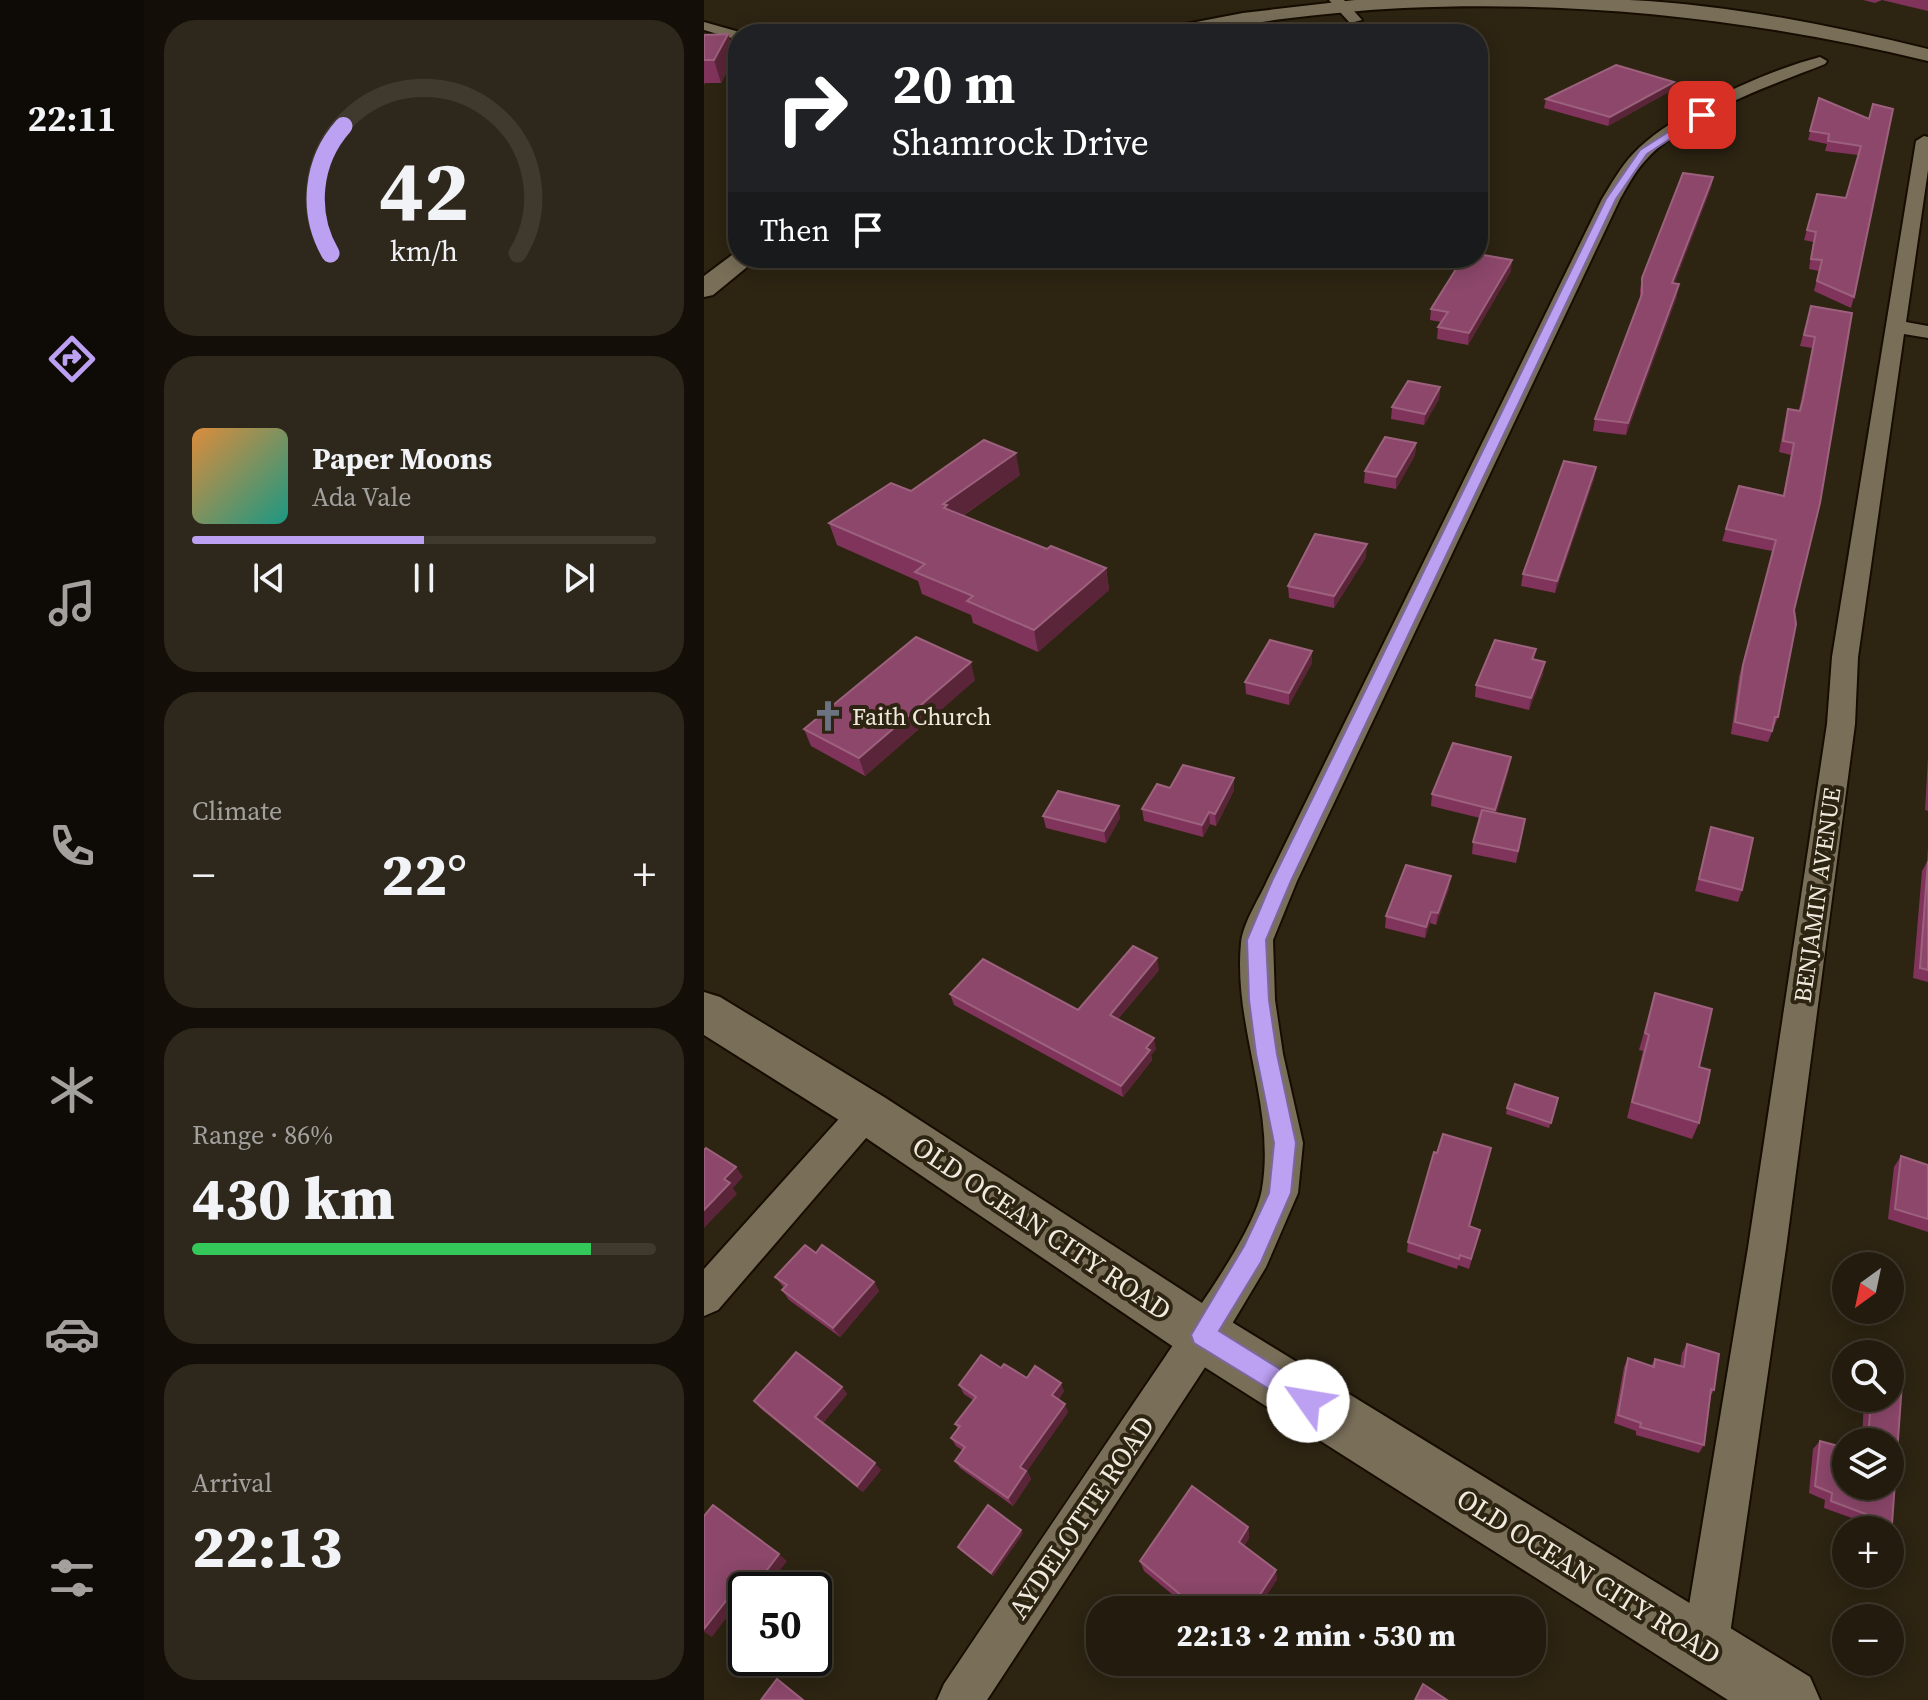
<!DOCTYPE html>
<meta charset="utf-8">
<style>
body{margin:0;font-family:"Source Serif 4",serif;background:#2e281c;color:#f1f3f6;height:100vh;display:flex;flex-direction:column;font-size:30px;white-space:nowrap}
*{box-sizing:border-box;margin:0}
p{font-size:26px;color:#a2a19e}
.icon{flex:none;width:44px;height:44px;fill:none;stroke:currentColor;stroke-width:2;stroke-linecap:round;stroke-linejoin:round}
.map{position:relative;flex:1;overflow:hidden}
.details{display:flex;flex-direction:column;gap:20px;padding:20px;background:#130f08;width:560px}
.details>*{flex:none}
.banner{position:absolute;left:24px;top:24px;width:760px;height:244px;border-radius:32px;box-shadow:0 4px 20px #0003,0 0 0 2px #3f392e;background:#202124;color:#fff;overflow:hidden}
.needle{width:52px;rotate:213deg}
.buttons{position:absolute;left:1128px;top:1252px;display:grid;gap:16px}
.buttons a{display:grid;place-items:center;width:72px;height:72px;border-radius:50%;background:#221b0e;box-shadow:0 4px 20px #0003,0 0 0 2px #3f392e;font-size:40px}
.speed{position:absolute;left:24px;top:1572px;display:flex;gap:16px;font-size:40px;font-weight:700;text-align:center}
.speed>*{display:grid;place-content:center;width:104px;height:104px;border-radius:50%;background:#221b0e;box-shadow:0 4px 20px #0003,0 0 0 2px #3f392e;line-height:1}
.speed .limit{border:4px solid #111;border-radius:12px;background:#fff;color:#111}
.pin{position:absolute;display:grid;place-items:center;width:68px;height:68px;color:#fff;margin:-34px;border-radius:16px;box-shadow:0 4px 12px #0006}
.me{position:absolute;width:88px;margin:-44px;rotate:302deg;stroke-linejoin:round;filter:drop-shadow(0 0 6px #0008)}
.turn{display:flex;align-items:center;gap:28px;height:168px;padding:0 32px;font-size:36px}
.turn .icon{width:104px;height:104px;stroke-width:2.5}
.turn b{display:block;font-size:56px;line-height:68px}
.then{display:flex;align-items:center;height:76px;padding:0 32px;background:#0003;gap:16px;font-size:30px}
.big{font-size:60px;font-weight:800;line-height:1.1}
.details .widget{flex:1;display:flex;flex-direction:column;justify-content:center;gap:12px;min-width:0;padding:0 28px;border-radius:32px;background:#2e281c}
.details .dial{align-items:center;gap:0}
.dial svg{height:208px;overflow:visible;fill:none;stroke:#3f392e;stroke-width:7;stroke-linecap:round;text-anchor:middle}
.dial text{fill:#f1f3f6;stroke:none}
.song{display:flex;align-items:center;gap:24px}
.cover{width:96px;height:96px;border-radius:12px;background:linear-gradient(135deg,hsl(30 70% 55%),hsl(170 70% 35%))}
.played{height:8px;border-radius:4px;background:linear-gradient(90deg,#bca0f2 50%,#3f392e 50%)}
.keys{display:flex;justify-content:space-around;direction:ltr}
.heat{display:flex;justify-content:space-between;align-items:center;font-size:44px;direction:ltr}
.charge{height:12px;border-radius:6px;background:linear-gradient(90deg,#34c759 86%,#3f392e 0)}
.trip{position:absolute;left:382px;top:1596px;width:460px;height:80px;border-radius:32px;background:#221b0e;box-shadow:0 4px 20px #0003,0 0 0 2px #3f392e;font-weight:800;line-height:80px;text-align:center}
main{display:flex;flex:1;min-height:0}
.tab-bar{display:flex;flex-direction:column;width:144px;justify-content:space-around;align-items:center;background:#0e0b06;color:#a2a19e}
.tab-bar .icon{width:56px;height:56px}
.tab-bar .active{color:#bca0f2}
.tab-bar b{font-size:36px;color:#f1f3f6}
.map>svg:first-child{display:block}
</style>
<main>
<nav class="tab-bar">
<b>22:11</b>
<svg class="icon active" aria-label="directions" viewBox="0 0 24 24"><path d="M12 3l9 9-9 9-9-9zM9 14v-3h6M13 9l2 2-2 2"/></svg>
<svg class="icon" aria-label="music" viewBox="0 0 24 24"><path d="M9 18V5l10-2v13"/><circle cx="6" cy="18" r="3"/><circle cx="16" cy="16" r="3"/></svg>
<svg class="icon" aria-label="phone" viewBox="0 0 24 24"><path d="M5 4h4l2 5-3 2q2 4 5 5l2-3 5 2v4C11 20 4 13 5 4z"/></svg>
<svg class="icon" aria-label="climate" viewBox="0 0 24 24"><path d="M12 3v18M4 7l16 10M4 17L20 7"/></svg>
<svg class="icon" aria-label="car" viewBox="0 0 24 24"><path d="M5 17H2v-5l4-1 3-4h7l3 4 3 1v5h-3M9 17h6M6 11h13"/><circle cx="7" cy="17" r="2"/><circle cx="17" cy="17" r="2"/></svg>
<svg class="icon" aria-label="filters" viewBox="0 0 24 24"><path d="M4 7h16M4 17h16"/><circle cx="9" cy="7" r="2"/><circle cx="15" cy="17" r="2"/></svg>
</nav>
<section class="details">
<div class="widget dial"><svg viewBox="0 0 100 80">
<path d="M14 69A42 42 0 1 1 86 69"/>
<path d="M14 69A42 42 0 0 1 19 20" stroke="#bca0f2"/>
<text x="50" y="56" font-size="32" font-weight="700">42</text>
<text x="50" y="72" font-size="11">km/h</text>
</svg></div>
<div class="widget">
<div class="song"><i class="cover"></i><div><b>Paper Moons</b><p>Ada Vale</p></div></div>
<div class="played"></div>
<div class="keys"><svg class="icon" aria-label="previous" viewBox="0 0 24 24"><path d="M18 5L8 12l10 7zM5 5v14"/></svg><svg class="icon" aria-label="pause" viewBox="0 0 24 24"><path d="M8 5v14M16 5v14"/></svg><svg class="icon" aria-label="next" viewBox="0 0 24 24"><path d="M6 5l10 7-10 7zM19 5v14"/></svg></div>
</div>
<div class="widget"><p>Climate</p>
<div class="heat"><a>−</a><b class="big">22°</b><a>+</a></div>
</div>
<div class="widget"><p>Range · 86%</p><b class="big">430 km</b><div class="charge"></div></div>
<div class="widget"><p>Arrival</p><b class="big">22:13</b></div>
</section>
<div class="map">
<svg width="1224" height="1700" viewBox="0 0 1224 1700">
<rect width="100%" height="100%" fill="#2d2412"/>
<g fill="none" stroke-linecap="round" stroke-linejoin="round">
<defs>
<g id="minor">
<polygon points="625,0 640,0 658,20 646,23"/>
<polygon points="0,22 39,33 40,34 34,34 34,40 0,30"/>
<path d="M1116 57 1123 61 1121 64C1063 87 982 114 940 162 930 173 923 187 916 199L593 881 569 940 571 1000 579 1054 599 1143 594 1193 562 1267 513 1349 283 1700H233L240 1684C313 1575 387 1466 461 1357 487 1318 551 1232 558 1189 572 1107 529 1026 537 943 539 923 555 899 563 881L898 199C908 183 917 166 930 153 968 113 1062 71 1116 57Z"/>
<polygon points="1220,136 1224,137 1224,170 1202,322 1224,326 1224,338 1200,334 1154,657 1151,724 1082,1248 1024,1648 1017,1664 1001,1671 985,1664 978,1648 1044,1248 1123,724 1128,657 1212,141"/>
<polygon points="163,1097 175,1101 181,1112 175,1123 14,1310 0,1316 0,1269 151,1101"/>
</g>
<g id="secondary">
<path d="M651 0C742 0 834 0 925 0 1026 5 1126 25 1224 49V61C1052 19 876 0 699 8 659 10 618 14 578 19 535 25 494 34 451 34L461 28 539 13Z"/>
<polygon points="32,252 34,258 54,258 9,295 0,297 0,276"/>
<polygon points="0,992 16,997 180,1097 518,1316 1106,1677 1116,1700 1024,1700 480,1354 146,1127 0,1035"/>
</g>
</defs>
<use href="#minor" stroke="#160d00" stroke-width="4"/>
<use href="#secondary" stroke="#160d00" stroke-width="4"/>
<use href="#minor" fill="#796f59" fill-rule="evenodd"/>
<use href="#secondary" fill="#796f59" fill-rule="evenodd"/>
</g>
<g fill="#80345c">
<polygon points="1159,0 1224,0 1224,11 1178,0 1171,3"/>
<polygon points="24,34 31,56 17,83 1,83 0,85 0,35"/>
<polygon points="968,90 904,126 840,108 842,99"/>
<polygon points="1115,98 1165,119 1150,297 1147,308 1110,291 1115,271 1105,269 1109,242 1100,240 1113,194 1142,198 1154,155 1121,151 1123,144 1104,140"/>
<polygon points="1009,177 1007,188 970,284 973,296 922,435 889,431 891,419 936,300 936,290 938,278"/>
<polygon points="807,271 764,345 733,339 734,327 737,322 726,320 727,309"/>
<polygon points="1107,306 1148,313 1090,610 1074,717 1064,742 1027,734 1035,677 1068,551 1018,541 1035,486 1079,495 1087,455 1075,452 1081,420 1084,409 1095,410 1108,348 1096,346"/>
<polygon points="736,387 735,399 720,425 687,419 688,407"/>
<polygon points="712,443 711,455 692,489 660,483 661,471"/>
<polygon points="892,467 890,479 851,593 817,586 819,574"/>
<polygon points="316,475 259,516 343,549 402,568 405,590 334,652 269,623 267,615 218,594 214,581 133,545 125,523 207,491"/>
<polygon points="662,557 630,608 585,598 584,586"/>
<polygon points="832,649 830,659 839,674 825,710 771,697 772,685"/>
<polygon points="608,663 585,705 542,694 541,682"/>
<polygon points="271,680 161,776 107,746 100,729"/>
<polygon points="1224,758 1224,811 1221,810"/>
<polygon points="805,769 792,813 819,831 812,863 768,854 769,842 776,818 727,806 728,794"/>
<polygon points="530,790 512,826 506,824 499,837 440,821 438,809"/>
<polygon points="339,816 416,818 402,843 342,828"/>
<polygon points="1007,827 1038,890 1034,902 991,891"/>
<polygon points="1224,847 1224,982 1209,978 1218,871 1223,862"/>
<polygon points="745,888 732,925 726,923 721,938 681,928 682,916"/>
<polygon points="455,970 414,1019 452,1049 447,1055 448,1060 419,1097 250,1005 246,994 374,1010"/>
<polygon points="951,993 995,1067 995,1123 988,1139 923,1118 939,1051 935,1050"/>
<polygon points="854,1098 845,1128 802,1114 803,1108"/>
<polygon points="1197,1156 1224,1165 1224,1232 1184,1219 1190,1167"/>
<polygon points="785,1159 765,1227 776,1230 765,1269 754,1265 753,1269 703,1252 704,1242"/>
<polygon points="112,1253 170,1282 175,1291 136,1337 85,1300 78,1290 80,1288 71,1277"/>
<polygon points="983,1344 1010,1390 1007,1395 1000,1445 995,1453 932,1435 932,1431 910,1423 920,1367 924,1358 947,1366 951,1359 976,1366 978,1353"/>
<polygon points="297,1368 360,1391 355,1399 364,1412 323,1471 327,1479 309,1506 256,1468 251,1461 258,1450 252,1446 247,1438 254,1429 251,1424 269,1400 260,1394 255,1385"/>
<polygon points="138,1387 143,1394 119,1423 177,1470 159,1492 56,1408 50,1401"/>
<polygon points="1160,1398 1186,1398 1188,1524 1181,1530 1120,1508 1121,1500 1105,1493 1109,1449 1116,1441 1142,1486 1186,1442 1158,1442"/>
<polygon points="544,1527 545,1538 540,1546 573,1580 475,1600 440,1571 436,1561"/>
<polygon points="319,1533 289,1576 257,1551 254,1547"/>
</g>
<g fill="#5a2538">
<polygon points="24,34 31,56 17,83 10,60"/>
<polygon points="970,82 968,90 904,126 906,117"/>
<polygon points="1009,177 1007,188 966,295 968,283"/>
<polygon points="808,260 807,271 764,345 765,333"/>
<polygon points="975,284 973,296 922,435 924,423"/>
<polygon points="736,387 735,399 720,425 721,414"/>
<polygon points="712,443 711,455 692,489 692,477"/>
<polygon points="312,453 316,475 247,524 239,504"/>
<polygon points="892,467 890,479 851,593 853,581"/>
<polygon points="663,544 662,557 630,608 630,596"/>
<polygon points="402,568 405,590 334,652 330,630"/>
<polygon points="608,651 608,663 585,705 585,693"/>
<polygon points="267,662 271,680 161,776 155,758"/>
<polygon points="841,662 839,674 825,710 827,698"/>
<polygon points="807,757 805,769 790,822 791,810"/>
<polygon points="530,778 530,790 512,826 511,814"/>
<polygon points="415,806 416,818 402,843 400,831"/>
<polygon points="505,812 506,824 499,837 498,825"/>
<polygon points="747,876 745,888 732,925 734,913"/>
<polygon points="727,912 726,923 721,938 722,927"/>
<polygon points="453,958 455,970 408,1026 406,1015"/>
<polygon points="450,1038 452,1049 447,1055 448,1060 419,1097 417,1086"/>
<polygon points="787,1148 785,1159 763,1236 765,1226"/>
<polygon points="32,1167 39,1177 29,1188 33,1194 0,1228 0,1210 20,1179"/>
<polygon points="170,1282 175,1291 136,1337 129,1328"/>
<polygon points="357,1383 360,1391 352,1404 348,1395"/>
<polygon points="138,1387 143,1394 117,1425 111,1417"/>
<polygon points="361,1404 364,1412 323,1471 327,1479 309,1506 304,1498 316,1467"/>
<polygon points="171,1463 177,1470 159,1492 153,1486"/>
<polygon points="544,1527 545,1538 537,1552 535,1542"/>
<polygon points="317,1530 319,1533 289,1576 287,1573"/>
<polygon points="75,1554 83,1561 62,1589 54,1582"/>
<polygon points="572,1570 573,1580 553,1610 546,1610"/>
<polygon points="43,1574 51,1580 44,1590 42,1590 42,1592 8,1637 0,1632 0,1629"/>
</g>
<g fill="#8c476a" stroke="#9c617c" stroke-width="2">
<polygon points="24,34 10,60 0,60 0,35"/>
<polygon points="912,65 970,82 906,117 842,99"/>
<polygon points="1115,98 1165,119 1169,104 1189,109 1150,297 1113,281 1118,260 1107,259 1112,232 1103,230 1113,194 1142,198 1157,146 1124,141 1125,134 1106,131"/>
<polygon points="979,173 1009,177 968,283 975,284 924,423 891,419 938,294 938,278"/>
<polygon points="774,254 808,260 765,333 734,327 744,312 727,309 759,258 774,258"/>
<polygon points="1107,306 1148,313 1116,503 1090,610 1092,624 1074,717 1071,717 1068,731 1031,722 1039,665 1072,540 1022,529 1035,486 1080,496 1090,443 1079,441 1084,409 1096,411 1099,400 1111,337 1100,335"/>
<polygon points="704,381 736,387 721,414 688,407"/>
<polygon points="681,437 712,443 692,477 661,471"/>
<polygon points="280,440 312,453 239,504 243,505 240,508 343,549 347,546 402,568 330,630 263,601 269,596 211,572 221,564 125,523 187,483 207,491"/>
<polygon points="860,461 892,467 853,581 819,574"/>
<polygon points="611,534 663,544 630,596 584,586"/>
<polygon points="212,637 267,662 155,758 100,729"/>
<polygon points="566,640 608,651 585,693 541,682"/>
<polygon points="791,640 832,649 828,659 841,662 827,698 772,685"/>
<polygon points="749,743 807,757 791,810 728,794"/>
<polygon points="479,765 530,778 511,814 505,812 498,825 438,809 453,784 466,788"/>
<polygon points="354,791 415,806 400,831 339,816"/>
<polygon points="778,810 821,819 814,851 769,842"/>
<polygon points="1007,827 1049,838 1038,890 995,879"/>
<polygon points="1224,861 1224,970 1216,968"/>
<polygon points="702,865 747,876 734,913 727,912 722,927 682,916"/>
<polygon points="429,946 453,958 406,1015 450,1038 442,1048 446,1050 417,1086 246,994 279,959 374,1010"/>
<polygon points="951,993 1008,1009 995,1067 1006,1070 995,1123 928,1102 945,1035 941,1033"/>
<polygon points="811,1084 854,1098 847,1123 803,1108"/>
<polygon points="739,1134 787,1148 765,1226 776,1230 767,1259 756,1255 755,1259 704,1242 730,1152 733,1153"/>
<polygon points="2,1148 32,1167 20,1179 26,1183 0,1210 0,1150"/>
<polygon points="1197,1156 1224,1165 1224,1219 1191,1209"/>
<polygon points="101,1245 112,1253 118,1245 170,1282 129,1328 78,1290 83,1285 71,1277"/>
<polygon points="983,1344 1015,1354 1010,1390 1007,1389 1000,1445 936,1427 937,1423 914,1415 924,1358 950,1367 951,1359 980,1367"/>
<polygon points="92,1352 138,1387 111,1417 171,1463 153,1486 50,1401"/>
<polygon points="277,1355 297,1368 300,1364 323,1378 331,1366 357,1383 348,1395 361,1404 316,1467 322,1471 304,1498 251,1461 261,1447 247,1438 256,1426 251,1424 272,1397 255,1385"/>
<polygon points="1186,1379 1198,1383 1188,1524 1127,1501 1128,1493 1111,1486 1116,1441 1142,1448 1142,1486 1186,1486 1186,1442 1164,1442 1167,1398 1186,1398"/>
<polygon points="488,1486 544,1527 535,1542 572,1570 546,1610 469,1610 478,1596 436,1561"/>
<polygon points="9,1505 75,1554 54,1582 43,1574 0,1629 0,1516"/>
<polygon points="284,1505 317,1530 287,1573 254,1547"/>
<polygon points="73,1679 99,1700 57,1700"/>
<polygon points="719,1684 743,1700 711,1700"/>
</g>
<polygon fill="#bca0f2" stroke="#7a689d" stroke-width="2" points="994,113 1003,115 943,154 912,199 587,881 562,940 565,1000 573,1054 592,1143 587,1193 557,1262 515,1331 613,1392 617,1401 613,1409 604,1413 490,1343 487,1335 540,1246 565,1193 570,1143 552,1054 545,1000 543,940 568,881 902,199 936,150"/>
<defs>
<symbol id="church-bare" viewBox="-9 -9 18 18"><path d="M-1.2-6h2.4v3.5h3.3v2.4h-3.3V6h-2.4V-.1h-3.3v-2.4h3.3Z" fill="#6b7280" stroke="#2d2412" stroke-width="2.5" paint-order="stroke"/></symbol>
</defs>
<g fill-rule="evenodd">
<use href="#church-bare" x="102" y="694" width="44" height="44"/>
</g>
<g text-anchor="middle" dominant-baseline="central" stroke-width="8" stroke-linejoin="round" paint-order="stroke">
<g font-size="24" fill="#f0eade" stroke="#2d2412" text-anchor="start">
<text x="148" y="716">Faith Church</text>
</g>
<g font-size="24" fill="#f0eade" stroke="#2d2412">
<text transform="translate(1113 895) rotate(-82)">BENJAMIN AVENUE</text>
</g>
<g font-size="28" fill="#f0eade" stroke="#2d2412">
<text transform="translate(338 1228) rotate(34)">OLD OCEAN CITY ROAD</text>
<text transform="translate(377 1517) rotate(-56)">AYDELOTTE ROAD</text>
<text transform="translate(885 1576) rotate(32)">OLD OCEAN CITY ROAD</text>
</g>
</g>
</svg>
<div class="buttons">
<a><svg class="needle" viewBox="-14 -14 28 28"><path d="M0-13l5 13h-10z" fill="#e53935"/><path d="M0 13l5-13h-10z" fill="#a2a19e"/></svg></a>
<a><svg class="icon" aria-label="search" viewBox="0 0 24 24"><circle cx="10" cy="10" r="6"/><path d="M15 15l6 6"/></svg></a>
<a><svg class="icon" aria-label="layers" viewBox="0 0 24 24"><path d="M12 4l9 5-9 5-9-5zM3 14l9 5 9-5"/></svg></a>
<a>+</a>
<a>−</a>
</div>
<div class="speed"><div class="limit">50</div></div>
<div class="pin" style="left:998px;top:115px;background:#d93025"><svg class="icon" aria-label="arrive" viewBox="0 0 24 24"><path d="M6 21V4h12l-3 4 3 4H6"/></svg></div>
<svg class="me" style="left:604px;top:1401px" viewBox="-20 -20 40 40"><circle r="19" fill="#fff"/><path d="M0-13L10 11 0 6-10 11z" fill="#bca0f2"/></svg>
<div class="trip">22:13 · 2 min · 530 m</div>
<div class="banner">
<div class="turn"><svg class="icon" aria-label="right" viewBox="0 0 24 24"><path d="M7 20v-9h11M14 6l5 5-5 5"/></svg><div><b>20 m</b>Shamrock Drive</div></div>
<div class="then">Then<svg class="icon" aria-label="arrive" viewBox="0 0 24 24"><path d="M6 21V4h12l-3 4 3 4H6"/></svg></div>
</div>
</div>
</main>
